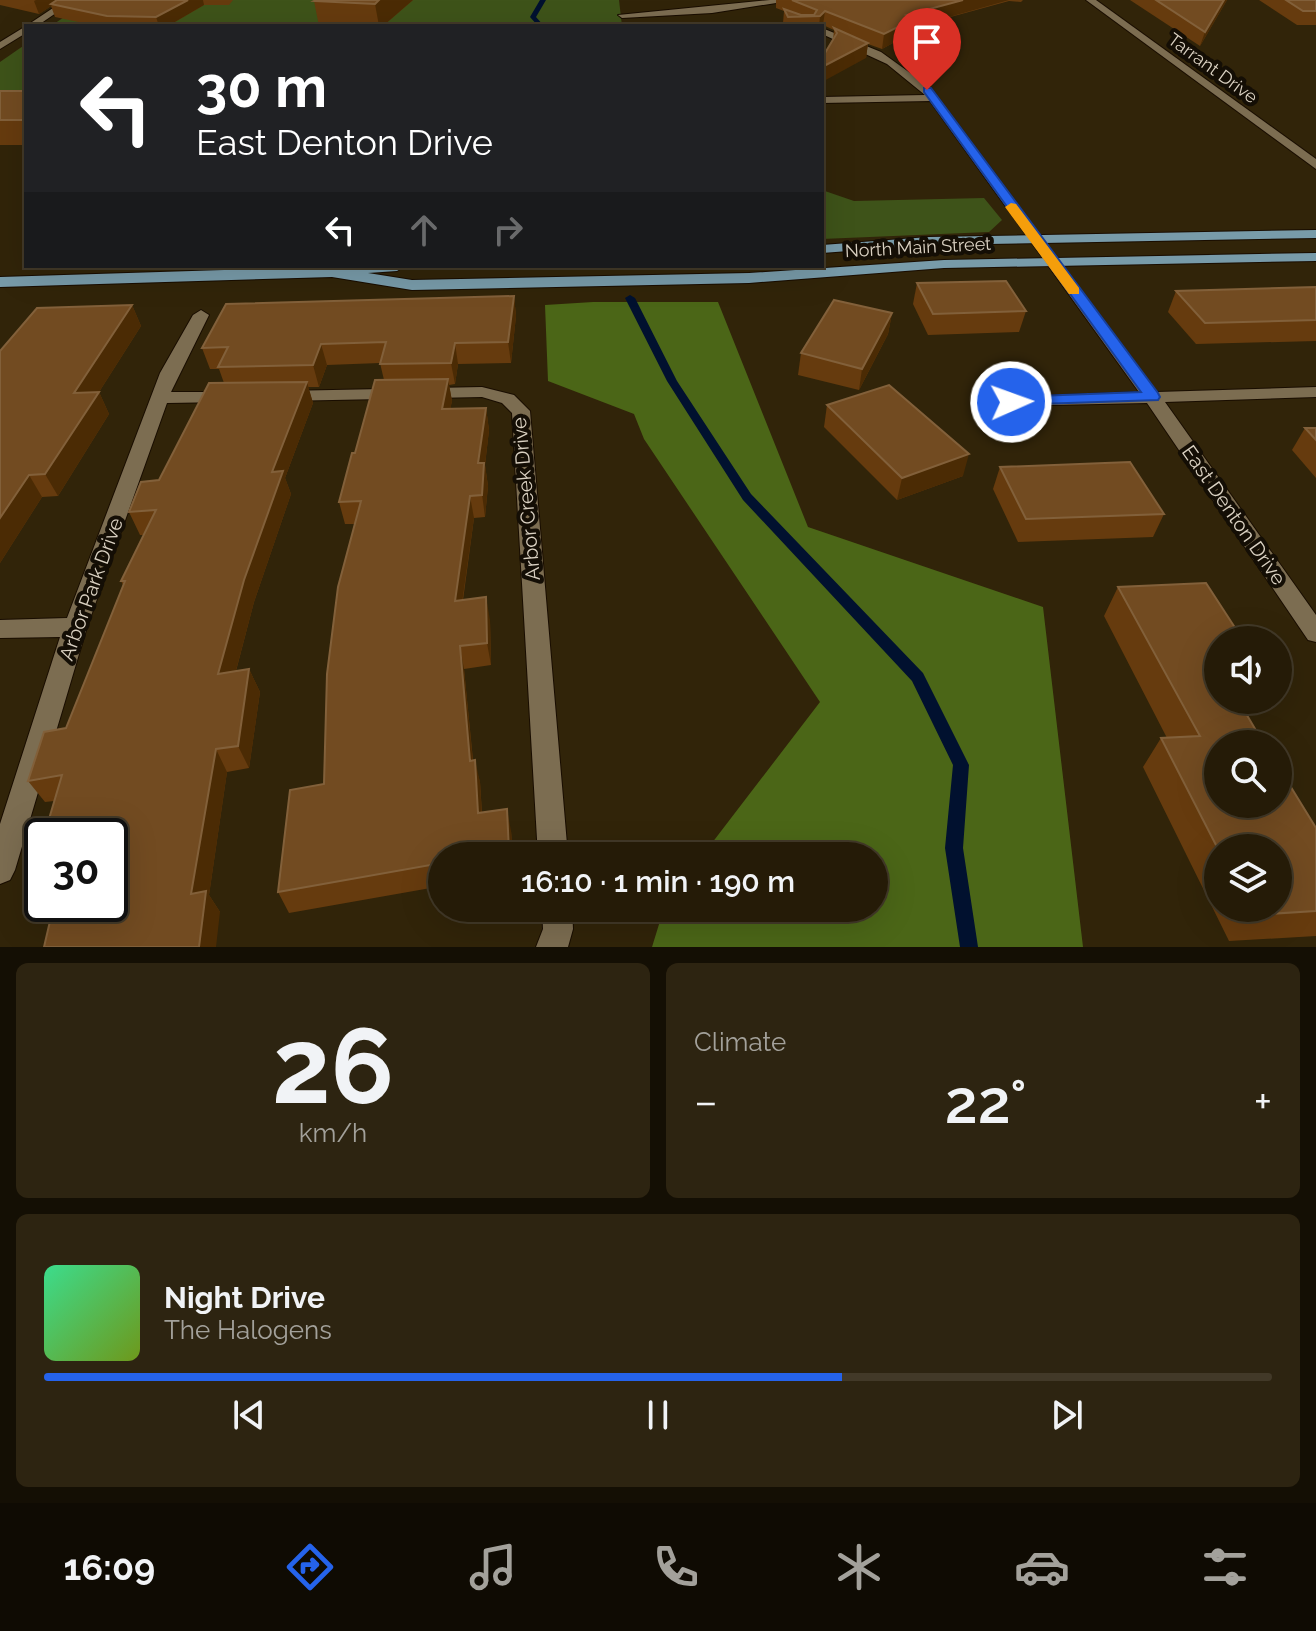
<!DOCTYPE html>
<meta charset="utf-8">
<style>
body{margin:0;font-family:Raleway,sans-serif;background:#2d2411;color:#f1f3f6;height:100vh;display:flex;flex-direction:column;font-size:30px;white-space:nowrap}
*{box-sizing:border-box;margin:0}
p{font-size:26px;color:#a3a19b}
.icon{flex:none;width:44px;height:44px;fill:none;stroke:currentColor;stroke-width:2;stroke-linecap:round;stroke-linejoin:round}
.map{position:relative;height:947px;overflow:hidden}
.side{display:flex;flex-direction:column;gap:16px;padding:16px;background:#140f04;flex:1}
.side>*{flex:none}
.hud{position:absolute;left:24px;top:24px;width:800px;height:244px;border-radius:0px;box-shadow:0 8px 32px #0002,0 0 0 2px #423928;background:#202124;color:#fff;overflow:hidden}
.buttons{position:absolute;left:1204px;top:626px;display:grid;gap:16px}
.buttons a{display:grid;place-items:center;width:88px;height:88px;border-radius:50%;background:#251b07;box-shadow:0 8px 32px #0002,0 0 0 2px #423928;font-size:40px}
.speed{position:absolute;left:24px;top:818px;display:flex;gap:16px;font-size:40px;font-weight:700;text-align:center}
.speed>*{display:grid;place-content:center;width:104px;height:104px;border-radius:50%;background:#251b07;box-shadow:0 8px 32px #0002,0 0 0 2px #423928;line-height:1}
.speed .limit{border:4px solid #111;border-radius:12px;background:#fff;color:#111}
.pin{position:absolute;display:grid;place-items:center;width:68px;height:68px;color:#fff;margin:-82px -34px;border-radius:50% 50% 50% 0;rotate:-45deg;box-shadow:0 0 8px #0007}
.pin .icon{rotate:45deg}
.me{position:absolute;width:88px;margin:-44px;rotate:88deg;stroke-linejoin:round;filter:drop-shadow(0 0 6px #0008)}
.turn{display:flex;align-items:center;gap:28px;height:168px;padding:0 40px;font-size:36px}
.turn .icon{width:104px;height:104px;stroke-width:2.5}
.turn b{display:block;font-size:56px;line-height:68px}
.lanes{display:flex;align-items:center;height:76px;padding:0 40px;background:#0003;justify-content:center;gap:40px;direction:ltr}
.lanes .off{opacity:.35}
.big{font-size:60px;font-weight:600;line-height:1.1}
.side .tile{flex:1;display:flex;flex-direction:column;justify-content:center;gap:12px;min-width:0;padding:0 28px;border-radius:12px;background:#2d2411}
.side .dial{align-items:center;gap:0}
.dial b{font-size:104px;line-height:1}
.song{display:flex;align-items:center;gap:24px}
.cover{width:96px;height:96px;border-radius:12px;background:linear-gradient(135deg,hsl(150 70% 55%),hsl(80 70% 35%))}
.played{height:8px;border-radius:4px;background:linear-gradient(90deg,#2563eb 65%,#423928 65%)}
.keys{display:flex;justify-content:space-around;direction:ltr}
.heat{display:flex;justify-content:space-between;align-items:center;font-size:44px;direction:ltr}
.side .tiles{flex:1;display:grid;gap:16px;grid-template-columns:1fr 1fr}
.tile:last-child{grid-column:span 2}
.trip{position:absolute;left:428px;top:842px;width:460px;height:80px;border-radius:40px;background:#251b07;box-shadow:0 8px 32px #0002,0 0 0 2px #423928;font-weight:600;line-height:80px;text-align:center}
.dock{display:flex;height:128px;justify-content:space-around;align-items:center;background:#0f0b03;color:#a3a19b}
.dock .icon{width:56px;height:56px}
.dock .current{color:#2563eb}
.dock b{font-size:36px;color:#f1f3f6}
.map>svg:first-child{display:block}
</style>
<div class="map">
<svg width="1316" height="947" viewBox="0 0 1316 947">
<rect width="100%" height="100%" fill="#312409"/>
<g fill="#3e5319">
<polygon points="89,0 619,0 622,26 51,26"/>
<polygon points="26,44 26,114 0,114 0,62"/>
<polygon points="822,190 854,201 984,198 1002,220 989,232 822,239"/>
</g>
<polygon fill="#4b6617" points="593,302 718,302 808,527 1043,607 1083,947 652,947 664,908 874,908 874,856 702,856 820,702 644,439 634,414 548,381 545,305"/>
<g fill="none" stroke-linecap="round" stroke-linejoin="round">
<g fill="#01112f" fill-rule="evenodd">
<polygon points="540,0 546,0 536,17 544,26 538,26 530,17"/>
<polygon points="630,295 635,298 677,381 751,494 923,673 969,765 963,848 978,947 960,947 945,848 953,765 912,681 743,500 667,381 625,298"/>
</g>
<defs>
<g id="minor">
<polygon points="65,0 75,0 37,26 26,26"/>
<polygon points="770,0 795,0 712,13 622,18 618,15"/>
<polygon points="1086,0 1096,0 1316,159 1316,169"/>
<polygon points="26,26 26,33 0,49 0,42"/>
<polygon points="822,28 881,52 931,88 1157,392 1316,387 1316,397 1165,402 1316,615 1316,642 1308,640 1147,403 1005,406 1002,402 1005,398 1011,397 1139,392 930,101 822,103 822,97 925,95 887,64 822,34"/>
<polygon points="201,310 209,315 171,392 227,392 236,397 227,402 167,403 87,627 15,870 10,880 0,884 0,824 60,637 0,638 0,620 67,618 160,373 193,315"/>
<polygon points="482,387 514,395 530,411 568,856 538,856 512,413 502,403 482,397 283,401 274,396 283,391"/>
<polygon points="542,908 572,908 573,929 568,947 536,947 543,929"/>
</g>
<g id="major">
<polygon points="1316,230 1316,238 929,245 822,253 822,245 929,237"/>
<polygon points="1316,253 1316,261 944,268 749,283 412,290 332,277 0,287 0,277 348,266 405,266 397,271 368,273 412,280 749,273 944,260"/>
</g>
</defs>
<use href="#minor" stroke="#190d00" stroke-width="2"/>
<use href="#major" stroke="#190d00" stroke-width="2"/>
<use href="#minor" fill="#7c6d51" fill-rule="evenodd"/>
<use href="#major" fill="#789ba9" fill-rule="evenodd"/>
</g>
<g fill="#663b0e" fill-rule="evenodd">
<polygon points="0,0 233,0 229,5 204,5 168,26 97,26 55,17 51,6 39,14 0,5"/>
<polygon points="316,0 413,0 383,26 319,26 314,1"/>
<polygon points="776,0 1023,0 1021,2 1009,1 914,27 913,32 882,49 868,44 866,58 833,40 834,30 823,25 822,27 785,26 783,23 784,11 776,8"/>
<polygon points="1130,0 1227,0 1200,46"/>
<polygon points="1259,0 1316,0 1316,25 1297,25"/>
<rect x="0" y="91" width="26" height="54"/>
<polygon points="917,283 1026,311 1019,332 928,335 913,304"/>
<polygon points="1316,287 1316,341 1196,344 1168,312 1176,291"/>
<polygon points="514,296 516,316 511,363 458,364 455,384 449,385 452,401 450,409 486,408 489,430 485,465 488,486 485,517 474,518 463,600 490,620 491,665 464,669 473,760 480,782 482,813 511,831 513,856 442,856 442,886 289,913 278,892 324,784 355,524 345,524 339,502 355,453 384,380 380,363 327,365 319,387 308,387 313,403 285,478 291,494 254,602 236,671 249,669 260,692 249,768 227,772 209,895 220,912 44,922 25,902 54,801 45,802 28,781 66,728 123,585 121,581 144,535 140,535 129,512 159,480 224,383 219,369 210,369 202,348"/>
<polygon points="132,305 141,326 99,392 109,414 58,496 42,497 0,563 0,351"/>
<polygon points="892,313 888,334 859,390 798,375 801,353"/>
<polygon points="827,405 963,476 897,500 824,427"/>
<polygon points="1305,428 1316,428 1316,478 1292,450"/>
<polygon points="1000,467 1164,514 1153,537 1018,542 993,489"/>
<path d="M1118 587 1218 700H1258L1250 711H1244L1316 828V936L1229 941 1143 767 1161 738H1167L1104 616ZM1218 848 1278 908H1218Z"/>
</g>
<g fill="#4b2b04">
<polygon points="36,0 60,0 39,14 34,1"/>
<polygon points="188,0 203,0 204,5 168,26 159,26 156,17"/>
<polygon points="379,0 413,0 383,26 379,26 375,4"/>
<polygon points="963,0 1009,0 914,27 913,32 882,49 884,34 907,15"/>
<polygon points="1224,0 1227,0 1200,46 1205,32"/>
<polygon points="825,11 823,25 822,27 819,26 820,16"/>
<polygon points="868,43 866,58 822,82 822,67"/>
<polygon points="514,296 516,316 511,363 508,342"/>
<polygon points="132,305 141,326 85,414 99,392 109,414 58,496 45,474 74,393"/>
<polygon points="892,313 888,334 859,390 862,369"/>
<polygon points="455,343 458,364 455,384 451,363"/>
<polygon points="321,344 327,365 319,387 313,365"/>
<polygon points="448,379 452,401 446,431 442,409"/>
<polygon points="307,382 313,403 285,478 291,494 254,602 229,697 218,674 272,472"/>
<polygon points="486,408 489,430 485,465 488,486 485,517 478,463"/>
<polygon points="969,454 963,476 897,500 902,478"/>
<polygon points="29,475 42,497 0,563 0,518"/>
<polygon points="470,496 474,518 459,624 455,601"/>
<polygon points="486,597 490,620 491,665 487,643"/>
<polygon points="460,646 464,669 475,783 470,761"/>
<polygon points="249,669 260,692 249,768 238,746"/>
<polygon points="216,749 227,772 209,895 220,912 216,947 199,947 191,894"/>
<polygon points="475,760 480,782 483,835 478,813"/>
<polygon points="507,809 511,831 513,856 510,856 509,852"/>
<polygon points="42,899 42,904 63,904 75,917 44,922 25,902"/>
</g>
<g fill="#724b21" stroke="#82603a" stroke-width="2">
<polygon points="57,0 188,0 156,17 107,16 51,4"/>
<polygon points="316,0 379,0 375,4 314,1"/>
<polygon points="792,0 963,0 907,15 916,18 884,34 825,11 820,16 788,17 784,9 801,15 814,15 817,10"/>
<polygon points="1156,0 1224,0 1205,32"/>
<polygon points="1286,0 1316,0 1316,11 1303,11"/>
<polygon points="834,28 868,43 822,67 822,58 837,33"/>
<rect x="0" y="91" width="26" height="29"/>
<polygon points="1006,281 1026,311 933,314 917,283"/>
<polygon points="1316,287 1316,320 1205,323 1176,291"/>
<polygon points="514,296 508,342 455,343 451,363 380,364 386,342 321,344 313,365 218,367 228,347 202,348 226,304"/>
<polygon points="834,300 892,313 862,369 801,353"/>
<polygon points="132,305 74,393 99,392 45,474 29,475 0,518 0,351 37,308"/>
<polygon points="448,379 442,409 486,408 478,463 484,463 482,495 470,496 455,601 486,597 487,643 460,646 470,761 475,760 478,813 507,809 509,852 484,856 442,856 442,863 278,892 290,790 324,784 327,674 338,587 361,501 339,502 352,453 355,453 375,380"/>
<polygon points="307,382 272,472 283,471 244,580 218,674 249,669 238,746 216,749 191,894 206,891 199,947 44,947 54,904 110,904 110,836 44,836 62,775 28,781 44,732 66,728 125,581 121,581 156,510 129,512 141,482 159,480 209,383"/>
<polygon points="889,385 969,454 902,478 827,405"/>
<polygon points="1305,428 1316,428 1316,440"/>
<polygon points="1130,462 1164,514 1026,519 1000,467"/>
<polygon points="1206,583 1243,640 1218,640 1218,700 1238,700 1264,744 1218,744 1218,804 1278,804 1278,766 1316,828 1316,911 1252,915 1249,908 1278,908 1278,848 1218,849 1161,738 1200,736 1118,587"/>
<polygon points="42,843 42,899 25,902"/>
</g>
<polygon fill="#2563eb" stroke="#184099" stroke-width="2" points="924,88 931,88 1158,393 1160,397 1158,400 1005,405 1003,402 1005,398 1011,397 1141,392 924,92"/>
<polygon fill="#f59e0b" points="1011,203 1016,204 1079,288 1079,294 1069,294 1005,207"/>
<g text-anchor="middle" dominant-baseline="central" stroke-width="8" stroke-linejoin="round" paint-order="stroke">
<g font-size="18" fill="#dad1c2" stroke="#140e05">
<text transform="translate(1213 68) rotate(36)">Tarrant Drive</text>
<text transform="translate(918 247) rotate(-3)">North Main Street</text>
</g>
<g font-size="20" fill="#dad1c2" stroke="#140e05">
<text transform="translate(526 499) rotate(-95)">Arbor Creek Drive</text>
<text transform="translate(1234 515) rotate(55)">East Denton Drive</text>
<text transform="translate(91 589) rotate(-70)">Arbor Park Drive</text>
</g>
</g>
</svg>
<div class="buttons">
<a><svg class="icon" aria-label="sound" viewBox="0 0 24 24"><path d="M4 9h4l5-4v14l-5-4H4zM17 9q2 3 0 6"/></svg></a>
<a><svg class="icon" aria-label="search" viewBox="0 0 24 24"><circle cx="10" cy="10" r="6"/><path d="M15 15l6 6"/></svg></a>
<a><svg class="icon" aria-label="layers" viewBox="0 0 24 24"><path d="M12 4l9 5-9 5-9-5zM3 14l9 5 9-5"/></svg></a>
</div>
<div class="speed"><div class="limit">30</div></div>
<div class="pin" style="left:927px;top:90px;background:#d93025"><svg class="icon" aria-label="arrive" viewBox="0 0 24 24"><path d="M6 21V4h12l-3 4 3 4H6"/></svg></div>
<svg class="me" style="left:1011px;top:402px" viewBox="-20 -20 40 40"><circle r="17" fill="#2563eb" stroke="#fff" stroke-width="3"/><path d="M0-11L8 9 0 5-8 9z" fill="#fff"/></svg>
<div class="trip">16:10 · 1 min · 190 m</div>
<div class="hud">
<div class="turn"><svg class="icon" aria-label="left" viewBox="0 0 24 24"><path d="M17 20v-9H6M10 6l-5 5 5 5"/></svg><div><b>30 m</b>East Denton Drive</div></div>
<div class="lanes"><svg class="icon" aria-label="left" viewBox="0 0 24 24"><path d="M17 20v-9H6M10 6l-5 5 5 5"/></svg><svg class="icon off" aria-label="ahead" viewBox="0 0 24 24"><path d="M12 20V5M6 11l6-6 6 6"/></svg><svg class="icon off" aria-label="right" viewBox="0 0 24 24"><path d="M7 20v-9h11M14 6l5 5-5 5"/></svg></div>
</div>
</div>
<section class="side">
<div class="tiles">
<div class="tile dial"><b>26</b><p>km/h</p></div>
<div class="tile"><p>Climate</p>
<div class="heat"><a>−</a><b class="big">22°</b><a>+</a></div>
</div>
<div class="tile">
<div class="song"><i class="cover"></i><div><b>Night Drive</b><p>The Halogens</p></div></div>
<div class="played"></div>
<div class="keys"><svg class="icon" aria-label="previous" viewBox="0 0 24 24"><path d="M18 5L8 12l10 7zM5 5v14"/></svg><svg class="icon" aria-label="pause" viewBox="0 0 24 24"><path d="M8 5v14M16 5v14"/></svg><svg class="icon" aria-label="next" viewBox="0 0 24 24"><path d="M6 5l10 7-10 7zM19 5v14"/></svg></div>
</div>
</div>
</section>
<nav class="dock">
<b>16:09</b>
<svg class="icon current" aria-label="directions" viewBox="0 0 24 24"><path d="M12 3l9 9-9 9-9-9zM9 14v-3h6M13 9l2 2-2 2"/></svg>
<svg class="icon" aria-label="music" viewBox="0 0 24 24"><path d="M9 18V5l10-2v13"/><circle cx="6" cy="18" r="3"/><circle cx="16" cy="16" r="3"/></svg>
<svg class="icon" aria-label="phone" viewBox="0 0 24 24"><path d="M5 4h4l2 5-3 2q2 4 5 5l2-3 5 2v4C11 20 4 13 5 4z"/></svg>
<svg class="icon" aria-label="climate" viewBox="0 0 24 24"><path d="M12 3v18M4 7l16 10M4 17L20 7"/></svg>
<svg class="icon" aria-label="car" viewBox="0 0 24 24"><path d="M5 17H2v-5l4-1 3-4h7l3 4 3 1v5h-3M9 17h6M6 11h13"/><circle cx="7" cy="17" r="2"/><circle cx="17" cy="17" r="2"/></svg>
<svg class="icon" aria-label="filters" viewBox="0 0 24 24"><path d="M4 7h16M4 17h16"/><circle cx="9" cy="7" r="2"/><circle cx="15" cy="17" r="2"/></svg>
</nav>
